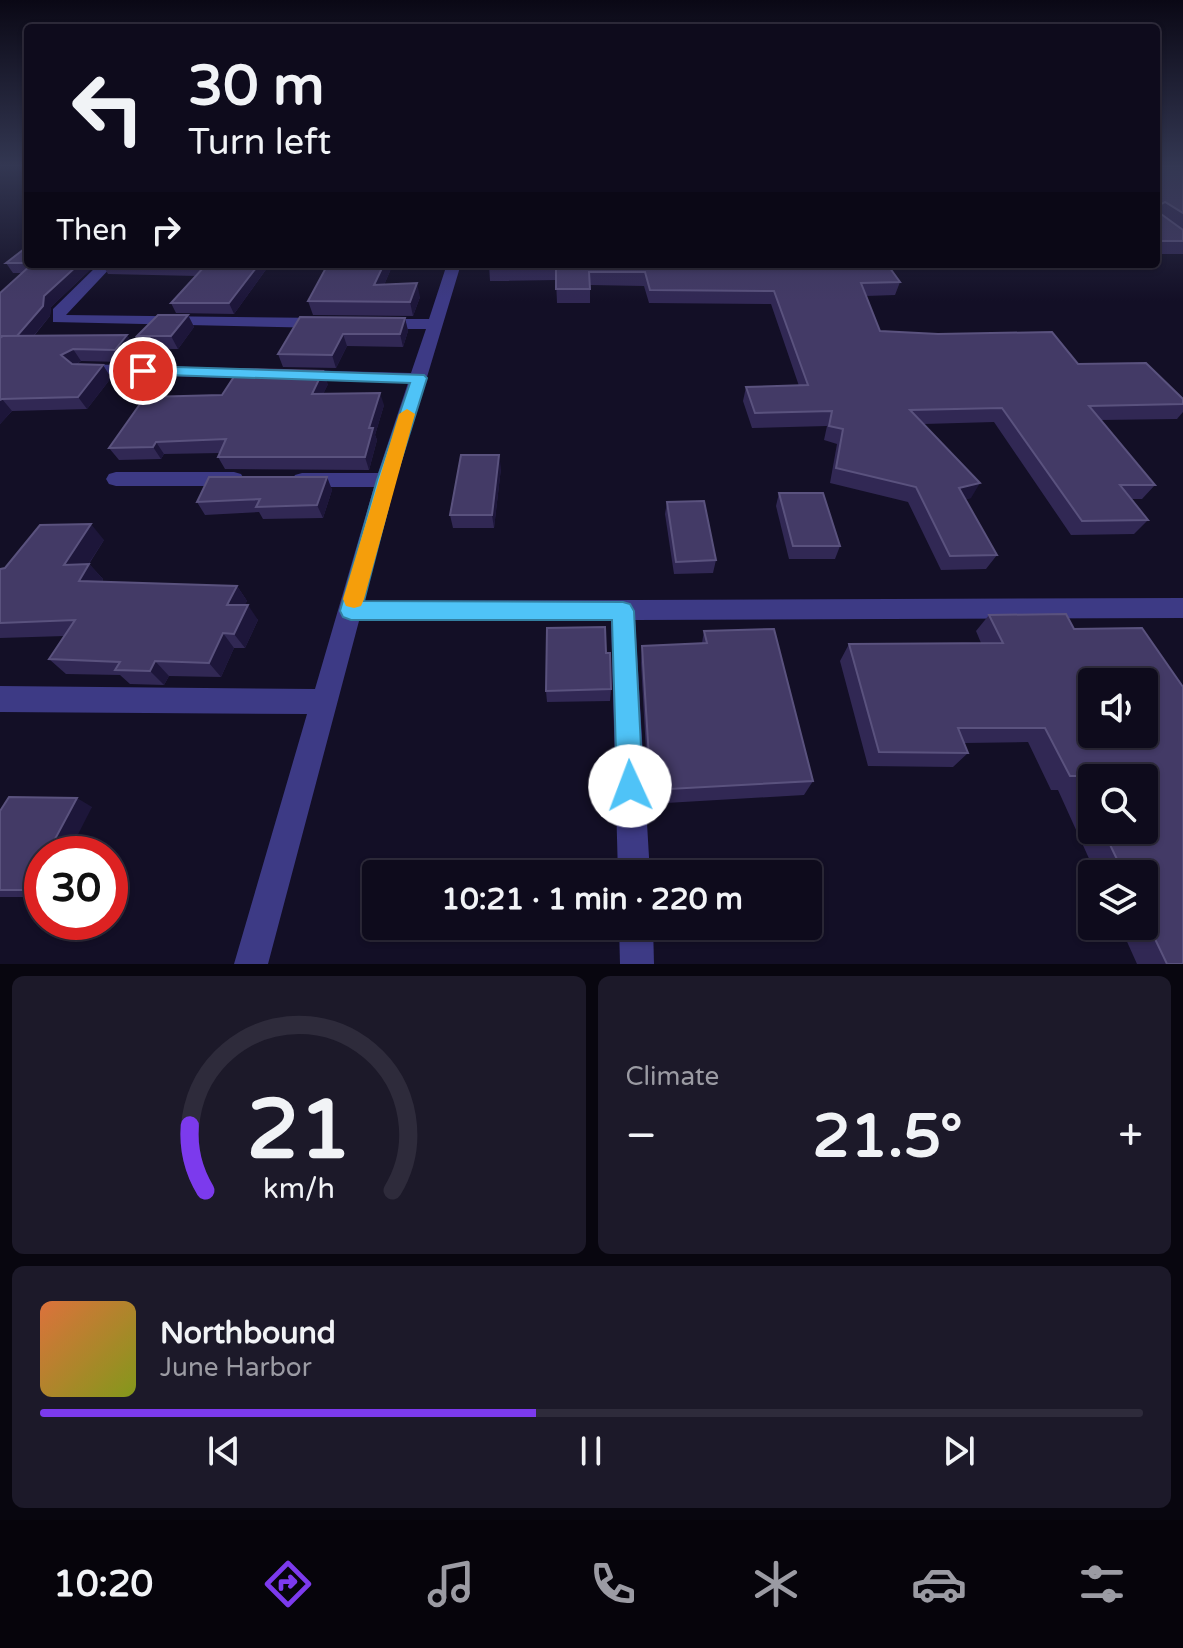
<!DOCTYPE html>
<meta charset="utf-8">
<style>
body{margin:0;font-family:"Varela Round",sans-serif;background:#1c1929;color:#f1f3f6;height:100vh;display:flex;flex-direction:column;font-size:30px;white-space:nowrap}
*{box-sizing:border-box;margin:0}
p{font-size:26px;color:#9b9ba3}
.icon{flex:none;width:44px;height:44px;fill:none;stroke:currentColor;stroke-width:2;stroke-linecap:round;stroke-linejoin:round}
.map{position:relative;height:964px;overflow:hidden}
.panel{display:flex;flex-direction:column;gap:12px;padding:12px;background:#08060f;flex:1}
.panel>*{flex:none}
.top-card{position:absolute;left:24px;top:24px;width:1136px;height:244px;border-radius:8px;box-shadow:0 2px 6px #0004,0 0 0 2px #2e2b3b;background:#0e0b1c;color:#f1f3f6;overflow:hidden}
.buttons{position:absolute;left:1078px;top:668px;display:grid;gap:16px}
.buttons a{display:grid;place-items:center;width:80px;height:80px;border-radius:8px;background:#0e0b1c;box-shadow:0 2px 6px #0004,0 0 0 2px #2e2b3b;font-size:40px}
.speed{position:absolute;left:24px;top:836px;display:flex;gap:16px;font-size:40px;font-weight:700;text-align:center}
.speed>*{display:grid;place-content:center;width:104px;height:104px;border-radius:50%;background:#0e0b1c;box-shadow:0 2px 6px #0004,0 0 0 2px #2e2b3b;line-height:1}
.speed .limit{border:12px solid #d22;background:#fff;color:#111}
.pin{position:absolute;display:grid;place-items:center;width:68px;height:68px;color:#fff;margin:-34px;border:4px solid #fff;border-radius:50%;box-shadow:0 2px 8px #0007}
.me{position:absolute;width:88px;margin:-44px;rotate:358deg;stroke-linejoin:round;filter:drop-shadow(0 0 6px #0008)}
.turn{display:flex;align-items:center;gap:28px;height:168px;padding:0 32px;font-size:36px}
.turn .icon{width:104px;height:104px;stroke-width:2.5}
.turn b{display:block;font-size:56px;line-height:68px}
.then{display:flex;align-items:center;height:76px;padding:0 32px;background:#0003;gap:16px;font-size:30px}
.big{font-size:60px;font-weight:800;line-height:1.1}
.panel .tile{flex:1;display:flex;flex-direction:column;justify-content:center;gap:12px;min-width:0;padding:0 28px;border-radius:12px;background:#1c1929}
.panel .dial{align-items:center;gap:0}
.dial svg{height:208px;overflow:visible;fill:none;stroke:#2e2b3b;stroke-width:7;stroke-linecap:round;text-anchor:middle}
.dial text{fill:#f1f3f6;stroke:none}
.song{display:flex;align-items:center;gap:24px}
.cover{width:96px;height:96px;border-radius:12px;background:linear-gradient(135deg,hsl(20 70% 55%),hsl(70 70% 35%))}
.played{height:8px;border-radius:4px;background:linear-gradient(90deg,#7c3aed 45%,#2e2b3b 45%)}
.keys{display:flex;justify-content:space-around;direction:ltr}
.heat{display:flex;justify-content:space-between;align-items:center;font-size:44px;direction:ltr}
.panel .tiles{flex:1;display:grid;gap:12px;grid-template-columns:1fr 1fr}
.tile:last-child{grid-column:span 2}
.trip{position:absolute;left:362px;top:860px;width:460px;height:80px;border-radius:8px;background:#0e0b1c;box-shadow:0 2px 6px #0004,0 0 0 2px #2e2b3b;font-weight:800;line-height:80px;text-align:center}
.tabs{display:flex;height:128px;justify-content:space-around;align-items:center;background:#06040b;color:#9b9ba3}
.tabs .icon{width:56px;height:56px}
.tabs .current{color:#7c3aed}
.tabs b{font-size:36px;color:#f1f3f6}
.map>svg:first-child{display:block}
</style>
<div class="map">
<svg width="1183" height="964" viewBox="0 0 1183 964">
<rect width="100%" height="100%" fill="#130f26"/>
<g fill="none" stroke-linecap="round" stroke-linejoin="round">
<g fill="#3d3a85" fill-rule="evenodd">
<polygon points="99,264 114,264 66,315 324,318 332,323 324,328 53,322 53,309"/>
<polygon points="447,264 461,264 396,480 364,601 1183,598 1183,618 635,620 650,874 618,874 611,620 359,621 268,964 234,964 307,714 0,712 0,686 315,689 374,487 302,487 295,485 292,480 295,475 302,473 378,473 408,383 299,380 291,375 299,370 411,373 426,329 380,329 372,324 380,319 429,319"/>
<polygon points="81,364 263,369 271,374 263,379 75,373 73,369 75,365"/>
<polygon points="116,472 234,472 241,474 244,479 241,484 234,486 116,486 109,484 106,479 109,474"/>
<polygon points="619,926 653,926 654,964 620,964"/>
</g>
</g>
<g fill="#312854" fill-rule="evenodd">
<rect x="1156" y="166" width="27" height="88"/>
<polygon points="28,246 28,264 96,264 51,307 50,316 34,336 127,335 134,348 123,362 81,361 76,365 103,365 111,378 87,409 12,411 0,424 0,293 22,273 13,273 6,263"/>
<polygon points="102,264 270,264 234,314 176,313 171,303 196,276 108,274"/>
<polygon points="328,264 393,264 384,285 420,297 413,316 313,315 308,301"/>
<polygon points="489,264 900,282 895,295 866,296 880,331 1078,364 1183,399 1183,412 1177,419 1101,420 1155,485 1142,499 1131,499 1148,520 1134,534 1071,535 994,422 924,424 971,498 965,499 997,555 986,569 941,570 908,502 830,483 837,444 824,440 827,426 752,428 743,401 746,387 799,386 771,304 649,303 644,286 590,285 590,303 557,303 556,280 490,281"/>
<polygon points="188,315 194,327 178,349 144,349 137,336"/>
<polygon points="300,317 405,318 408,331 403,347 347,346 336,368 283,367 278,354"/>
<polygon points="328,384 323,394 384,405 375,435 377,440 369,470 225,469 218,457 220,453 164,454 161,459 119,460 109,448 222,395"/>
<polygon points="501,468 494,528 453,528 450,515"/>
<polygon points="327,477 332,490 323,518 263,519 259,512 205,515 197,502"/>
<polygon points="779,493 840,546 835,559 789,559 776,506"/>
<polygon points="667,502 716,560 713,573 674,574 665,514"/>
<polygon points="104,540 89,564 103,579 102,582 237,586 247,601 244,605 258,620 245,648 234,648 221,677 169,676 164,685 130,684 120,675 66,674 49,659 65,636 0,638 0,569 5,568"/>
<path d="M1066 614 1074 629 1142 628 1183 687V964H1137L1120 926H1144V874H1096L1058 790H1051L1028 742 964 743 968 753 953 767 868 766 840 661 849 644 981 643 976 631 989 615ZM1092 682H1144V734H1092ZM1092 778H1144V830H1092Z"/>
<polygon points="704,631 813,781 804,795 649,804 641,663 642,646 702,643"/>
<polygon points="606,653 611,689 610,701 547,702 546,691"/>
<polygon points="92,807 42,854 42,897 0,897 0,811"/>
</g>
<g fill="#1d163a">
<polygon points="79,264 96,264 51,307 50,316 24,347 17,336 44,296"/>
<polygon points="259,264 270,264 234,314 229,303"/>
<polygon points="384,264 393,264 378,299 374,285"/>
<polygon points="417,283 420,297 413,316 410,302"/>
<polygon points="188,315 194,327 178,349 171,336"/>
<polygon points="405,318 408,331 403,347 400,334"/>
<polygon points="343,334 347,346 336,368 332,355"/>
<polygon points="127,335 134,348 123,362 115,350"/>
<polygon points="73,349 81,361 70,368 61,355"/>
<polygon points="103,365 111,378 87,409 78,397"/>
<polygon points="323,371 328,384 317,407 312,394"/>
<polygon points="380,393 384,405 375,435 377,440 369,470 365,457 369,428"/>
<polygon points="2,399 12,411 0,424 0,400"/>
<polygon points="156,442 164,454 161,459 153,447"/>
<polygon points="499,455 501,468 494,528 492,515"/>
<polygon points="327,477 332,490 323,518 317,505"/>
<polygon points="980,483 971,498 951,502 959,488"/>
<polygon points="91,524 104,540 78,580 64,565"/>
<polygon points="89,564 103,579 93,596 79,581"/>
<polygon points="237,586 247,601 238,620 227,605"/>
<polygon points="248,605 258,620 245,648 234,634"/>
<polygon points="223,633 234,648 221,677 209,663"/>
<polygon points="155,661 169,676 164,685 150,671"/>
<polygon points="77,798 92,807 68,854 47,854"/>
<polygon points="42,864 42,896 28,890"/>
</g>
<g fill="#433a66" stroke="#5a527e" stroke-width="2" fill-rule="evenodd">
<polygon points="1156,166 1183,166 1183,213 1165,202 1161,204 1161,214 1183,230 1183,241 1156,241"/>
<polygon points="28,246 28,263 6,263"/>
<polygon points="32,264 79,264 44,296 43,306 17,336 0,336 0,293"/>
<polygon points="102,264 259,264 229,303 171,303 205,266"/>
<polygon points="328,264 384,264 374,285 417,283 410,302 308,301"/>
<polygon points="489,264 887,264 900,282 861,283 880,331 938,334 1052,332 1078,364 1146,363 1183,399 1183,404 1089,406 1155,485 1120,485 1148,520 1082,521 1002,408 910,410 980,483 959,488 997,555 950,556 916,487 836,468 843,429 829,426 832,411 755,413 746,387 808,385 774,291 650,290 645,272 589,272 590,289 556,289 556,266 489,268"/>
<polygon points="158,315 188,315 171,336 137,336"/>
<polygon points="300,317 405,318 400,334 343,334 332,355 278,354"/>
<polygon points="127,335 115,350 73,349 61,355 72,364 103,365 78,397 2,399 0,400 0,338 3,336"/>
<polygon points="239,369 323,371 312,394 380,393 369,428 373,428 365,457 218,457 226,439 156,442 153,447 109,448 145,397 222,395"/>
<polygon points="461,455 499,455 492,515 450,515"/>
<polygon points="209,477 327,477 317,505 256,507 260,499 197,502"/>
<polygon points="779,493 823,493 840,546 793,546"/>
<polygon points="704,501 716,560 676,562 667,502"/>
<polygon points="91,524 64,565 89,564 79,581 237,586 227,605 248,605 234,634 223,633 209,663 155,661 150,671 115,670 120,662 49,659 75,620 0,623 0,569 5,568 40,525"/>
<path d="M1066 614 1074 629 1142 628 1183 687V964H1167L1144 916V874H1124L1103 830H1144V778H1092V807L1077 776H1070L1045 728H958L968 753 879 752 849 644 1003 643 989 615ZM1092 682H1144V734H1092Z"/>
<polygon points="605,627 606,653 610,653 611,689 546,691 547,628"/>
<polygon points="774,629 813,781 651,790 642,646 707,643 704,631"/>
<polygon points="9,797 77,798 47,854 42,854 42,864 28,890 0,890 0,811"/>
</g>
<linearGradient id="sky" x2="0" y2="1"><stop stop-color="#0a0815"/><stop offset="0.55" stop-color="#333752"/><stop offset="1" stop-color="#333752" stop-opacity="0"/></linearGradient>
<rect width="1183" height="301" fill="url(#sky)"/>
<polygon fill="#4fc3f7" stroke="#337fa1" stroke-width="2" points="143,366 424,375 427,378 395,480 364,601 623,602 630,604 634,611 643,786 639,796 630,799 621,796 617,786 612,620 351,620 343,617 340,611 377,480 410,383 137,374 137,368"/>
<polygon fill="#f59e0b" points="407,409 415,414 364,599 361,606 354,608 346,606 343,599 399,414"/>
</svg>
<div class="buttons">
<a><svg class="icon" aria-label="sound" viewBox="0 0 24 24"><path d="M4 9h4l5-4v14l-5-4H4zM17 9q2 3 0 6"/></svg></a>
<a><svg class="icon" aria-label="search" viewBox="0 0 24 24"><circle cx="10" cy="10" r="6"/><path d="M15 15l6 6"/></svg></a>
<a><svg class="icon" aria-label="layers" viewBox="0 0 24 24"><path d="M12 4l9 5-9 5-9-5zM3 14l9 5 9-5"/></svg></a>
</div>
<div class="speed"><div class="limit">30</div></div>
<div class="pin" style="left:143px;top:371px;background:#d93025"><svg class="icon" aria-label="arrive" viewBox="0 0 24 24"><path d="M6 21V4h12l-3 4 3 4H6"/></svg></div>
<svg class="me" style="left:630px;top:786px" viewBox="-20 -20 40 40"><circle r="19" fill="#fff"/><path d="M0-13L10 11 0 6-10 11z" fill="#4fc3f7"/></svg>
<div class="trip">10:21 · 1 min · 220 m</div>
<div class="top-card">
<div class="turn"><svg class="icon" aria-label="left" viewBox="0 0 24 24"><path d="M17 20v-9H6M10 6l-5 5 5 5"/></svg><div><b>30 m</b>Turn left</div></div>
<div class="then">Then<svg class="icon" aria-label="right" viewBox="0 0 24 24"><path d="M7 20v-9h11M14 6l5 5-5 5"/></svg></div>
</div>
</div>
<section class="panel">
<div class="tiles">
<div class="tile dial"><svg viewBox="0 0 100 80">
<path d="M14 69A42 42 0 1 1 86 69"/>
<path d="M14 69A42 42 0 0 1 8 44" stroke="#7c3aed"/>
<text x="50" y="56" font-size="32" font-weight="700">21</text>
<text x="50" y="72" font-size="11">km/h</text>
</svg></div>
<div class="tile"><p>Climate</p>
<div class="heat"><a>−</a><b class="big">21.5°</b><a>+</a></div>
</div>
<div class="tile">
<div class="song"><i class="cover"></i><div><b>Northbound</b><p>June Harbor</p></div></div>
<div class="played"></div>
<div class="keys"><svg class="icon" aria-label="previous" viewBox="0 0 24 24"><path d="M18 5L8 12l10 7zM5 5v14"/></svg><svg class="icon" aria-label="pause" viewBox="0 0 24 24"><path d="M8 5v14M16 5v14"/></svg><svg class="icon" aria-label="next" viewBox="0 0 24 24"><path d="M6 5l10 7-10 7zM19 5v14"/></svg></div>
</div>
</div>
</section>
<nav class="tabs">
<b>10:20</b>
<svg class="icon current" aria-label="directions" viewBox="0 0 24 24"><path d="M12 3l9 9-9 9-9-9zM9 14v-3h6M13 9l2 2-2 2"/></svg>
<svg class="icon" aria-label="music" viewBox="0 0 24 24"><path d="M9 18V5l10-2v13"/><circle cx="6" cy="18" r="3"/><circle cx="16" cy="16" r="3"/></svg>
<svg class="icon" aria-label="phone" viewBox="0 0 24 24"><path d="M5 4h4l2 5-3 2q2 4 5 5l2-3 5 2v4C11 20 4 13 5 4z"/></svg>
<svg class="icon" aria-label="climate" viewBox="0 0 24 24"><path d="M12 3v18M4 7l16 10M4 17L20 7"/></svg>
<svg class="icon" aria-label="car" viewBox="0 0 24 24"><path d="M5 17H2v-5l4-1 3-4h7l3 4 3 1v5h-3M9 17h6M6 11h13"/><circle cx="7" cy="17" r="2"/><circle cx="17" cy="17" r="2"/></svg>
<svg class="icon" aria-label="filters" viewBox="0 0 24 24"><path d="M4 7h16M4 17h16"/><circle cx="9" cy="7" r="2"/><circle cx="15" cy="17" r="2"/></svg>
</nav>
